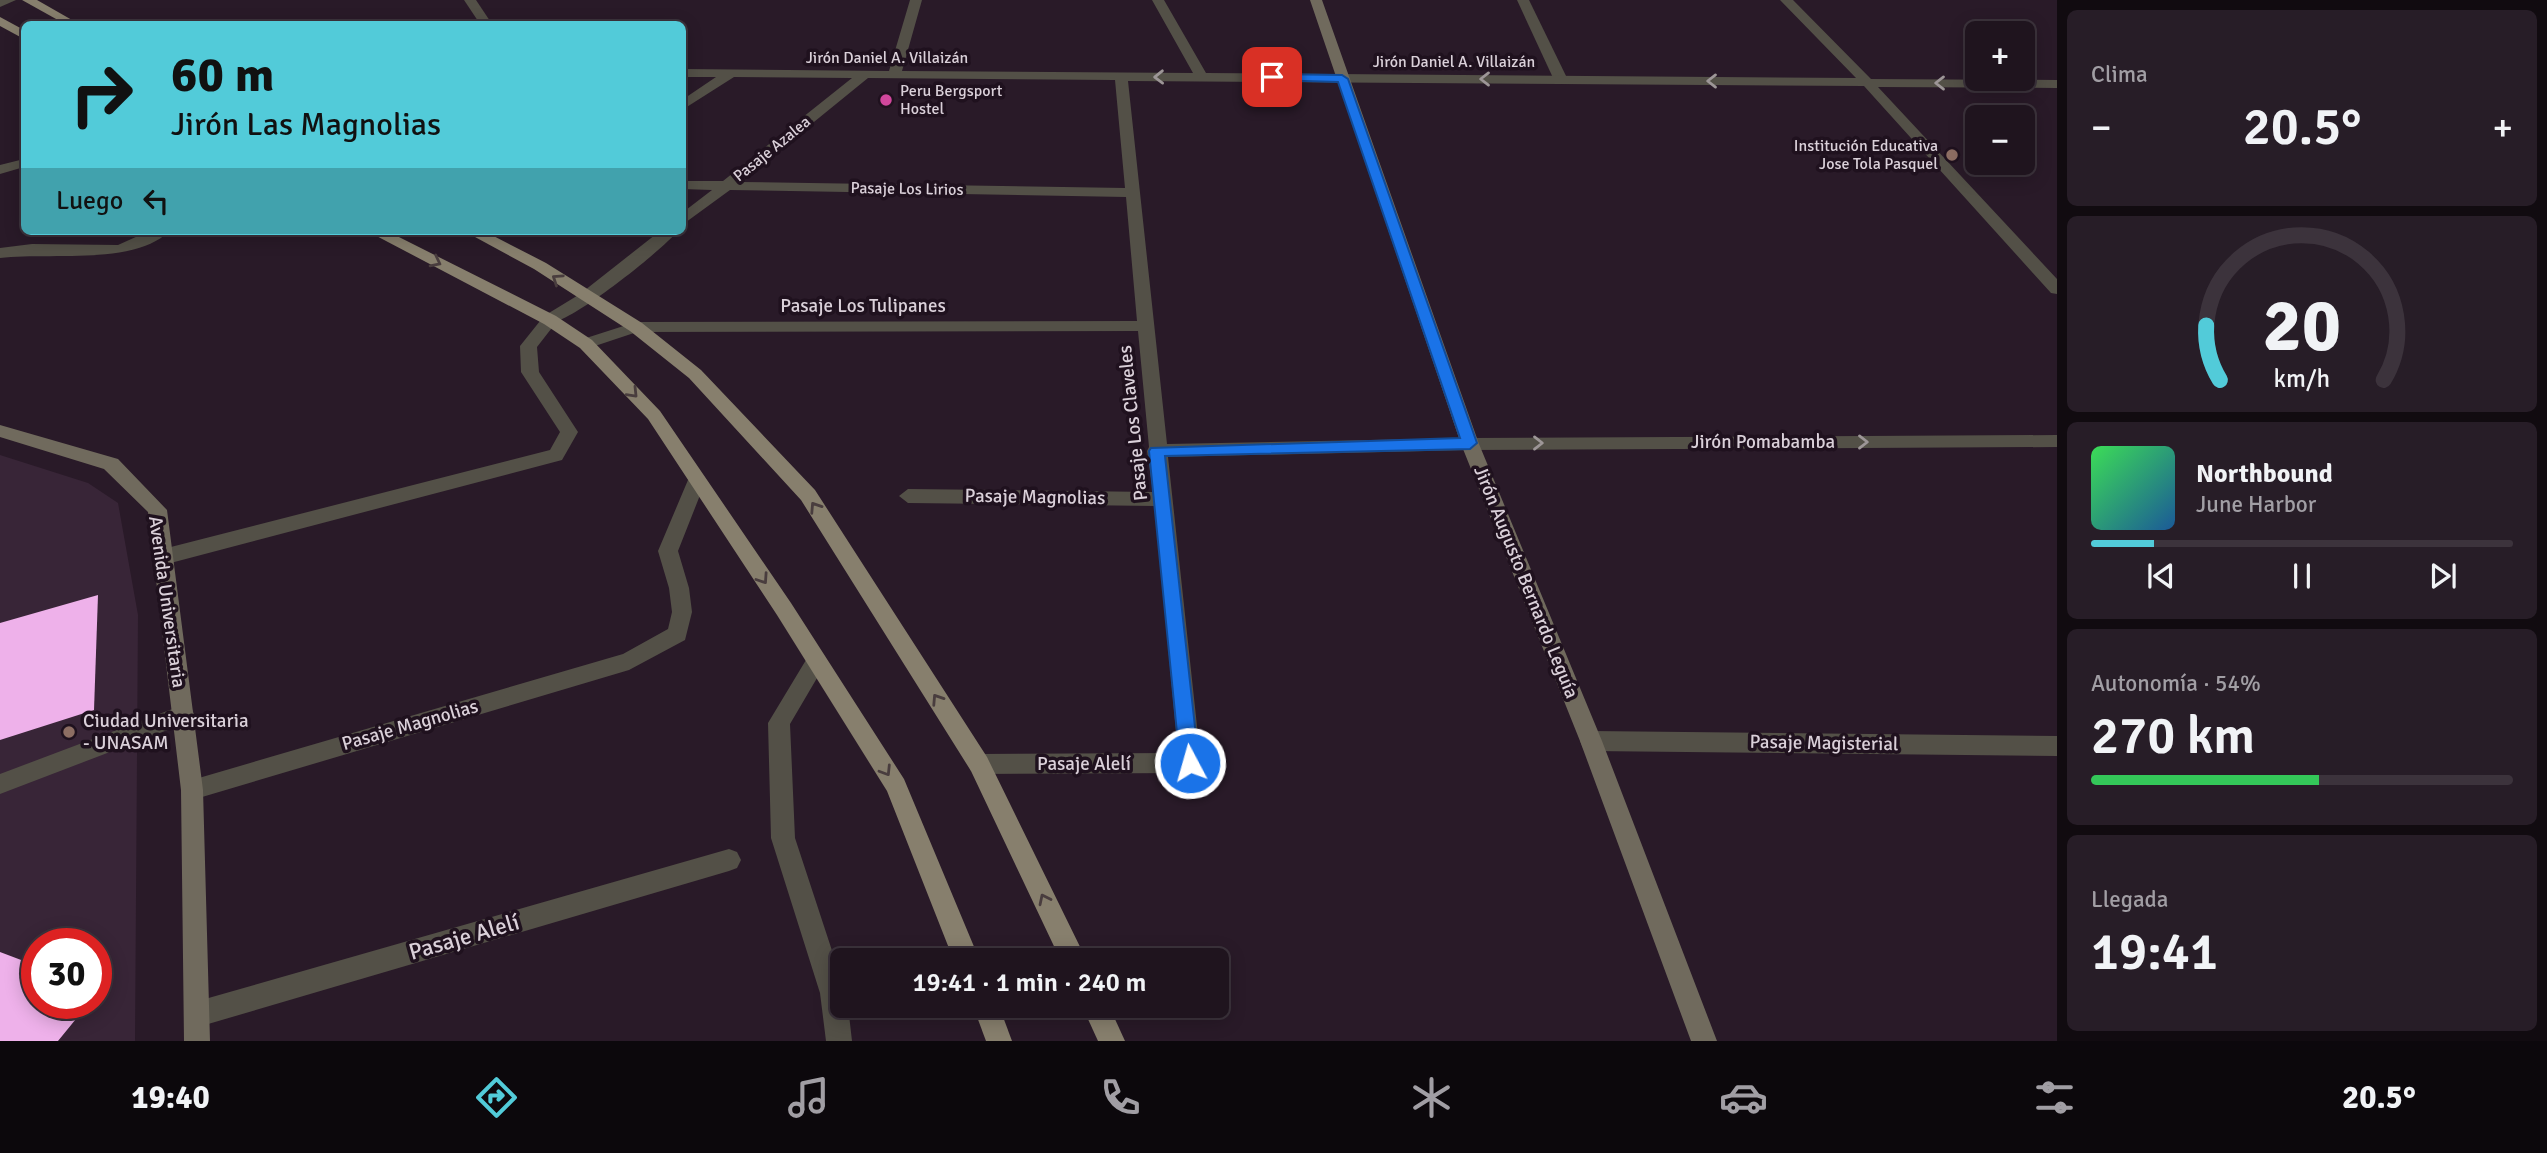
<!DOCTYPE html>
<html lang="es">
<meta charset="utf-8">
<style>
body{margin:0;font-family:Signika,sans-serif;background:#271d27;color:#f1f3f6;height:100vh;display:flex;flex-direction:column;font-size:26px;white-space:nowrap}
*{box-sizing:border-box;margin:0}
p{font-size:23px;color:#a19ea4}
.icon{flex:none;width:38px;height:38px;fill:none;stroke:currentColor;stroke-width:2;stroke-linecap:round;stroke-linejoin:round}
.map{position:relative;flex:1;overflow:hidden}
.sheet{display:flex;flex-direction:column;gap:10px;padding:10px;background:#110b10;width:490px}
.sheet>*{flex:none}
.top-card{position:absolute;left:21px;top:21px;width:665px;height:214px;border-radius:10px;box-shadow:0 4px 18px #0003,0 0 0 2px #3c333c;background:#52cbd9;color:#111;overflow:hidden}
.buttons{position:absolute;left:1965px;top:21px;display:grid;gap:14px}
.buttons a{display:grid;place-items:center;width:70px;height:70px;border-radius:10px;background:#1f141e;box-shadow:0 4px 18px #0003,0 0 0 2px #3c333c;font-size:35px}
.speed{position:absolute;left:21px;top:928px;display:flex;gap:14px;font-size:35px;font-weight:700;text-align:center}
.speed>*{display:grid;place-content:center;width:91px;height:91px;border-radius:50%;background:#1f141e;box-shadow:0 4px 18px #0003,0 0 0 2px #3c333c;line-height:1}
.speed .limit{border:10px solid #d22;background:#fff;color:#111}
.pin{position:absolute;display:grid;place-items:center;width:60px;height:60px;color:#fff;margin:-30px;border-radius:14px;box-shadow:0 4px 10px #0006}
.me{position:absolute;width:77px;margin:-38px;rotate:354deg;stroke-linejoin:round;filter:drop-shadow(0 0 5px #0008)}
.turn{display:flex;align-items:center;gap:24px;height:147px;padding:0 35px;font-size:32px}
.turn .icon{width:91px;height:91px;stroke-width:2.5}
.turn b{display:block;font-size:49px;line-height:60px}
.then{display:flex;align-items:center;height:66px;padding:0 35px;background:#0003;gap:14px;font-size:26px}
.big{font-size:52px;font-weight:600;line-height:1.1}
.sheet .tile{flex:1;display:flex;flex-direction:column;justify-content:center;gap:10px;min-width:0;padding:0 24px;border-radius:10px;background:#271d27}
.sheet .dial{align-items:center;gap:0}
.dial svg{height:182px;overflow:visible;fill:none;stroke:#3c333c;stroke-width:7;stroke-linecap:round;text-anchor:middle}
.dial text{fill:#f1f3f6;stroke:none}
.song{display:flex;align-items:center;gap:21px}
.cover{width:84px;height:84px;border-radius:10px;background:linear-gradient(135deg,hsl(130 70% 55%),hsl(210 70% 35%))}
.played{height:7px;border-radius:4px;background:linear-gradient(90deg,#52cbd9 15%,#3c333c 15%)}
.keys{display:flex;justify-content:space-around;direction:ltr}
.heat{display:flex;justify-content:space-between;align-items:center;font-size:38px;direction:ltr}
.charge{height:10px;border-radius:5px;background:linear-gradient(90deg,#34c759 54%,#3c333c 0)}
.trip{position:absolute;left:830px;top:948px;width:399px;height:70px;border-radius:10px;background:#1f141e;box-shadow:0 4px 18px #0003,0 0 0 2px #3c333c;font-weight:600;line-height:70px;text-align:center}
.tab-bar{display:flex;height:112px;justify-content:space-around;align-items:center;background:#0c080c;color:#a19ea4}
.tab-bar .icon{width:49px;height:49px}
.tab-bar .selected{color:#52cbd9}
.tab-bar b{font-size:32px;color:#f1f3f6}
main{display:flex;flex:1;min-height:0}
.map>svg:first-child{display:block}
</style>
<main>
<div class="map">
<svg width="2057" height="1041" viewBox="0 0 2057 1041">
<rect width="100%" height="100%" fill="#291a28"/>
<path fill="#382537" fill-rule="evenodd" d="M0 455 88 483 118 503 138 615 135 1041H0ZM37 943H96V1003H37Z"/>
<g fill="#eeb1ea">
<polygon points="98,595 94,710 0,740 0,623"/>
<polygon points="0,952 37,966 37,1003 89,1003 58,1041 0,1041"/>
</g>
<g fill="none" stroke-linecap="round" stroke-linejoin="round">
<g fill="#535047" fill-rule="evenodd">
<polygon points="1517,0 1529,0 1568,80 1566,83 1554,80"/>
<polygon points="550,315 558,320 537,347 539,372 578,432 562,460 163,565 156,562 153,557 156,552 163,549 550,450 560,432 521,372 520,346 544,316"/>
<polygon points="697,473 706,480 678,551 689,588 692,612 685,640 629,670 192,800 184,797 181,790 184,783 192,780 623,654 668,629 672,612 669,588 658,551 688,480"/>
<polygon points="816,652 823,655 827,661 790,724 795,838 842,981 842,1006 848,1006 852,1041 826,1041 820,993 771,838 768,723 809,655"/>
<polygon points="729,849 737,852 741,860 737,868 729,871 198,1027 189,1023 185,1014 189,1005 198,1001"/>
</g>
<g fill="#535047" fill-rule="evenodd">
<polygon points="24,159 24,167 0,174 0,165"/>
<path d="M149 231H169C136 266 46 252 0 258V248L32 244 118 245Z"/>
<polygon points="183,705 191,707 194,714 191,721 0,794 0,774"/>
</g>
<g fill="#535047" fill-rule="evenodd">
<polygon points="0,0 16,0 0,7"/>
<polygon points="464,0 476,0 492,24 480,24"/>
<path d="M910 0H922L902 71 1193 73 1152 0H1164L1206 73 1856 78 1780 0H1793L1871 79 2057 80V88L1878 87 2057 279V294L2051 293 1864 86 1128 81 1167 444 1470 438 2057 435V447L1470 450 1168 457 1201 763 1198 770 1190 773 979 774 971 771 968 764 971 757 979 754 1178 753 1155 506 908 503 899 496 908 489 1153 492 1147 451 1149 447 1138 331 637 332 586 349 578 344 580 340 636 322 1137 321 1126 197 730 190 682 225V213L712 190 682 189V181H723L852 78 734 77 682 110V100L716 77H682V69L889 71ZM868 78 1115 80 1125 188 740 182Z"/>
<path d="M660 231H678C662 250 565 329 544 324L542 320 544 316 580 294Z"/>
<polygon points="1591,731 2057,736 2057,756 1591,751 1583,748 1580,741 1583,734"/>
</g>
<g fill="#706a5d" fill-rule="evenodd">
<polygon points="1310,0 1322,0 1479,444 1602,741 1717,1041 1691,1041 1580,741 1461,444"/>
<polygon points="0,425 118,459 167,510 203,790 210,1041 184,1041 181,790 148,512 104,469 0,437"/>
</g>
<g fill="#877f6d" fill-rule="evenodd">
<polygon points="22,0 37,0 79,24 65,24"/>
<polygon points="0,17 24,30 24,39 0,26"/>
<polygon points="367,231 387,231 556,316 592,340 660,411 791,603 904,779 980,961 954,961 887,791 777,615 648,419 580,348 544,324"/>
<polygon points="464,231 484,231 546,263 642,323 701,370 815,490 987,757 1087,961 1061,961 971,771 801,500 689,378 630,331 534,269"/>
<polygon points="973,1006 999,1006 1012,1041 986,1041"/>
<polygon points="1082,1006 1109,1006 1125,1041 1098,1041"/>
</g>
</g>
<defs><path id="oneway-chevron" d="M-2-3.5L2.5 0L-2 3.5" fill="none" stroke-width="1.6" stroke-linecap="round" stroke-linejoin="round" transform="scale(1.75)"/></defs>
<g stroke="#9d9697">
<use href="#oneway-chevron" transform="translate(1159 77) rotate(179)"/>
<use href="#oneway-chevron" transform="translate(1485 79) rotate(-180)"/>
<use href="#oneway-chevron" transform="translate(1712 81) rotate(-180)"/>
<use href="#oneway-chevron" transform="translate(1940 83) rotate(-180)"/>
<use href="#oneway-chevron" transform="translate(1863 442)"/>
<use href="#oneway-chevron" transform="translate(1538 443)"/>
</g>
<g stroke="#493d3e">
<use href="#oneway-chevron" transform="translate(436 262) rotate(27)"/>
<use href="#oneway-chevron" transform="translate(557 279) rotate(-146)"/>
<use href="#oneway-chevron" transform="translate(633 393) rotate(46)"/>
<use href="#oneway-chevron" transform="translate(815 507) rotate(-123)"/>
<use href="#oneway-chevron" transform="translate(763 579) rotate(56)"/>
<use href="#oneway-chevron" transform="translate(937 699) rotate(-123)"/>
<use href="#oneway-chevron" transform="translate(886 771) rotate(58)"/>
<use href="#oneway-chevron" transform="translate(1044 899) rotate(-116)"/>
</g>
<polygon fill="#1a73e8" stroke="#114b97" stroke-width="2" points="1272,74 1342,75 1348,79 1477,443 1470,449 1165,456 1199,763 1196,769 1183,769 1180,763 1149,451 1151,448 1460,438 1338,82 1268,80 1268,75"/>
<circle fill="#d1479c" stroke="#1f111e" stroke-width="2.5" cx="886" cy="100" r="7"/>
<g fill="#8d6e63" stroke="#1f111e" stroke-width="2.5">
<circle cx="1952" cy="155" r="7"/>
<circle cx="69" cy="732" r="7"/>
</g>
<g text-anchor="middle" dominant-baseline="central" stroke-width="7" stroke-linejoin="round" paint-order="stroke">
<g font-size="16" fill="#dad0d9" stroke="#1f111e">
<text x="887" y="58">Jirón Daniel A. Villaizán</text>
<text x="1454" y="62">Jirón Daniel A. Villaizán</text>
<text transform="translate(772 149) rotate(-39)">Pasaje Azalea</text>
<text transform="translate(907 189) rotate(1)">Pasaje Los Lirios</text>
</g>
<g font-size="16" fill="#dad0d9" stroke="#1f111e" text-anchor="start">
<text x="900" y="91">Peru Bergsport<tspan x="900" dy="18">Hostel</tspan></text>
<text x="1938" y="146" text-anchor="end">Institución Educativa<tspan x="1938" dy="18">Jose Tola Pasquel</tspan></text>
</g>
<g font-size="19" fill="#dad0d9" stroke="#1f111e">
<text x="863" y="306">Pasaje Los Tulipanes</text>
<text transform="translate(1133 423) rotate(-96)">Pasaje Los Claveles</text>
<text x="1763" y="442">Jirón Pomabamba</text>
<text transform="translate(1035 497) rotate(1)">Pasaje Magnolias</text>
<text transform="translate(1526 582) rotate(68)">Jirón Augusto Bernardo Leguía</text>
<text transform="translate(167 602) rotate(82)">Avenida Universitaria</text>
<text transform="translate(410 725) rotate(-16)">Pasaje Magnolias</text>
<text transform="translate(1824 743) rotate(1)">Pasaje Magisterial</text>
<text x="1084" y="764">Pasaje Alelí</text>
</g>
<g font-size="19" fill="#dad0d9" stroke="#1f111e" text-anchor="start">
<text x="83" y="721">Ciudad Universitaria<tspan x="83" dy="22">- UNASAM</tspan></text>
</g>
<g font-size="23" fill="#dad0d9" stroke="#1f111e">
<text transform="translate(464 937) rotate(-16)">Pasaje Alelí</text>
</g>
</g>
</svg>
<div class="buttons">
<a>+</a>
<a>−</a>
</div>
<div class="speed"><div class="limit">30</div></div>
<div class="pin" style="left:1272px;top:77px;background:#d93025"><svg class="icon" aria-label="arrive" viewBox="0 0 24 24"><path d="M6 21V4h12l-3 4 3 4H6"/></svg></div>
<svg class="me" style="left:1190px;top:763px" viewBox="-20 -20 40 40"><circle r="17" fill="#1a73e8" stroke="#fff" stroke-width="3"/><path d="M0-11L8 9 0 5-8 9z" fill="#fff"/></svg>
<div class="trip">19:41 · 1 min · 240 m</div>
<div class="top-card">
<div class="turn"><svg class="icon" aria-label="right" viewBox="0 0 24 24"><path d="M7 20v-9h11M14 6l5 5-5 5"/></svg><div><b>60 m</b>Jirón Las Magnolias</div></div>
<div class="then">Luego<svg class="icon" aria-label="left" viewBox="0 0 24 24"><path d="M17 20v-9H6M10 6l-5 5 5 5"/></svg></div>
</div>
</div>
<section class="sheet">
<div class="tile"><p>Clima</p>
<div class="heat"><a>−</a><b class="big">20.5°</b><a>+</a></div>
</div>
<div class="tile dial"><svg viewBox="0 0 100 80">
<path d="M14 69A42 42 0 1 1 86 69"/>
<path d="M14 69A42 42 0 0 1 8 45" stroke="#52cbd9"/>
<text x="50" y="56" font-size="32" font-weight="700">20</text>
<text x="50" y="72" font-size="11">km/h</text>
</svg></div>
<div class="tile">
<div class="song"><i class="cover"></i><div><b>Northbound</b><p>June Harbor</p></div></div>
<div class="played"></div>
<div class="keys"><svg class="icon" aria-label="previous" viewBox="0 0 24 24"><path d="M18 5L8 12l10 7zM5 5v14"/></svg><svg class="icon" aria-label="pause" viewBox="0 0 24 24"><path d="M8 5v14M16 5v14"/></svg><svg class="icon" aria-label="next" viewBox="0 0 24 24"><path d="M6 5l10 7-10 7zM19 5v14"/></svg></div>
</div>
<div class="tile"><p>Autonomía · 54%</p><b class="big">270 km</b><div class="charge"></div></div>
<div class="tile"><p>Llegada</p><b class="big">19:41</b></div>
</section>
</main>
<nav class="tab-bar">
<b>19:40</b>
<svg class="icon selected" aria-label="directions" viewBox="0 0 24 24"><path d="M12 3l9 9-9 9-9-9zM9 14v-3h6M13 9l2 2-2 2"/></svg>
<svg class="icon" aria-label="music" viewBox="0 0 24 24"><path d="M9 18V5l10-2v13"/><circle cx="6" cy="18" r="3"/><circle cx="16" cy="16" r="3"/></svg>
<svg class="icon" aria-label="phone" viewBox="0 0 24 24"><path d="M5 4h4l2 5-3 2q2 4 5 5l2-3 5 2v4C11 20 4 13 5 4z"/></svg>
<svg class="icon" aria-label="climate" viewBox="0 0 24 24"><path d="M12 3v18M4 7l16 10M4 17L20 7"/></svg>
<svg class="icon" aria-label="car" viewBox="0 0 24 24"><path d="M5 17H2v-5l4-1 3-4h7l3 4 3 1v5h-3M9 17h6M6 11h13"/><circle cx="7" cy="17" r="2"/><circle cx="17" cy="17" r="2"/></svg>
<svg class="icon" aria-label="filters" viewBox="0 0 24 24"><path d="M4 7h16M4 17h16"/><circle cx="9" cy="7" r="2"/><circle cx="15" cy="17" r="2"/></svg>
<b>20.5°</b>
</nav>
